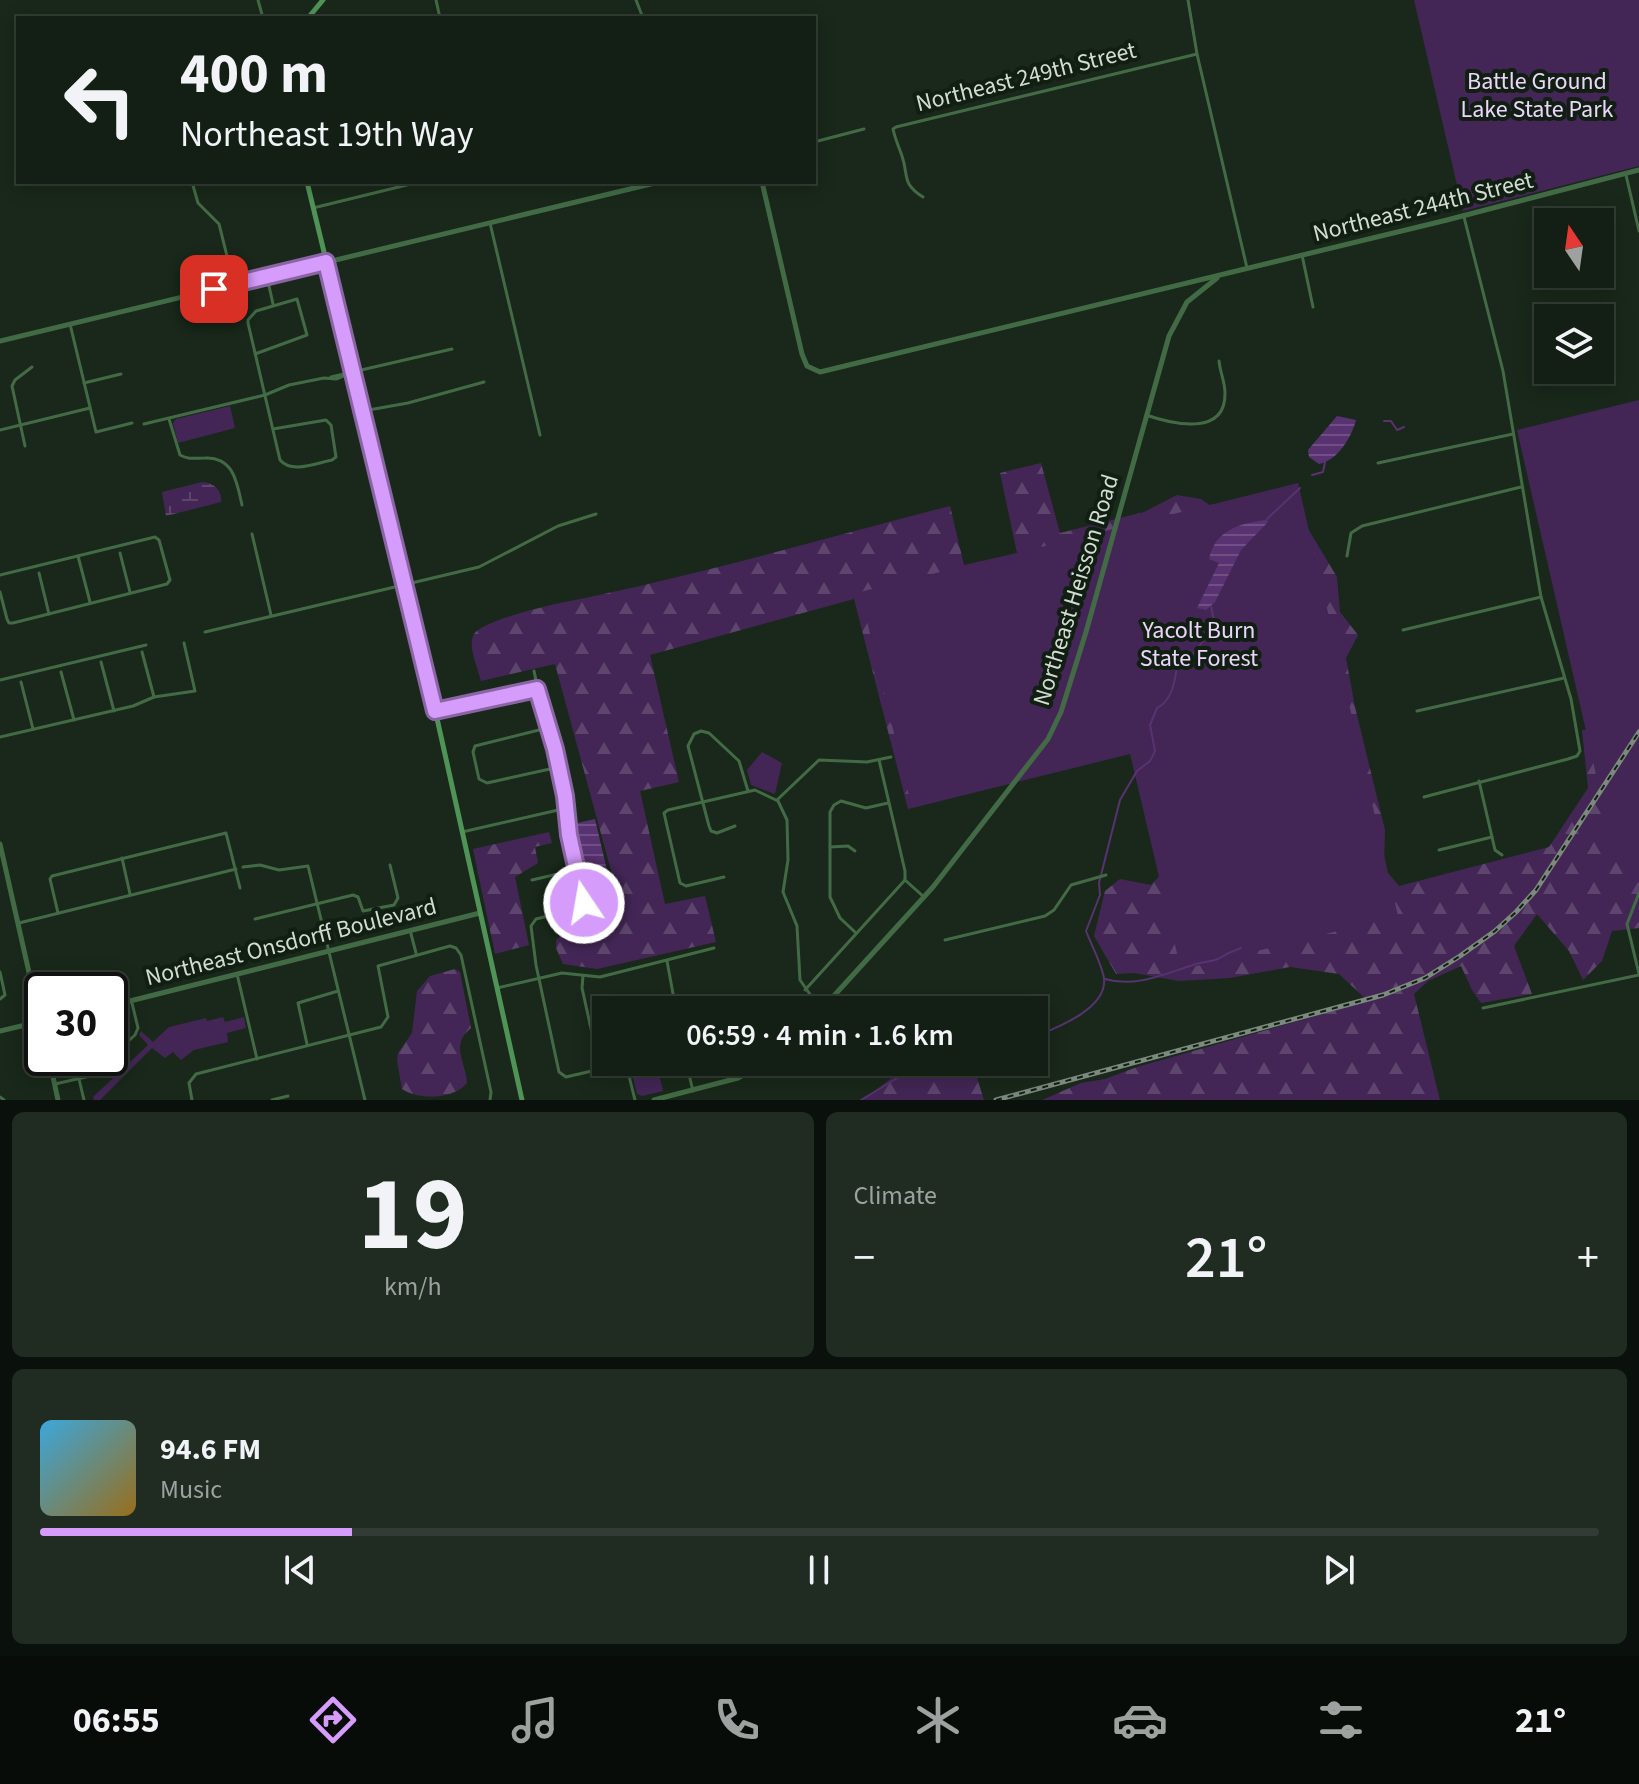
<!DOCTYPE html>
<meta charset="utf-8">
<style>
body{margin:0;font-family:"Source Sans 3",sans-serif;background:#202b22;color:#f1f3f6;height:100vh;display:flex;flex-direction:column;font-size:30px;white-space:nowrap}
*{box-sizing:border-box;margin:0}
p{font-size:26px;color:#9da2a0}
.icon{flex:none;width:44px;height:44px;fill:none;stroke:currentColor;stroke-width:2;stroke-linecap:round;stroke-linejoin:round}
.map{position:relative;height:1100px;overflow:hidden}
.drawer{display:flex;flex-direction:column;gap:12px;padding:12px;background:#0a100b;flex:1}
.drawer>*{flex:none}
.guide{position:absolute;left:16px;top:16px;width:800px;height:168px;border-radius:0px;box-shadow:0 4px 20px #0003,0 0 0 2px #323c34;background:#131e14;color:#f1f3f6;overflow:hidden}
.needle{width:52px;rotate:347deg}
.controls{position:absolute;left:1534px;top:208px;display:grid;gap:16px}
.controls a{display:grid;place-items:center;width:80px;height:80px;border-radius:0px;background:#131e14;box-shadow:0 4px 20px #0003,0 0 0 2px #323c34;font-size:40px}
.speed{position:absolute;left:24px;top:972px;display:flex;gap:16px;font-size:40px;font-weight:700;text-align:center}
.speed>*{display:grid;place-content:center;width:104px;height:104px;border-radius:50%;background:#131e14;box-shadow:0 4px 20px #0003,0 0 0 2px #323c34;line-height:1}
.speed .limit{border:4px solid #111;border-radius:12px;background:#fff;color:#111}
.pin{position:absolute;display:grid;place-items:center;width:68px;height:68px;color:#fff;margin:-34px;border-radius:16px;box-shadow:0 4px 12px #0006}
.me{position:absolute;width:88px;margin:-44px;rotate:348deg;stroke-linejoin:round;filter:drop-shadow(0 0 6px #0008)}
.turn{display:flex;align-items:center;gap:28px;height:168px;padding:0 32px;font-size:36px}
.turn .icon{width:104px;height:104px;stroke-width:2.5}
.turn b{display:block;font-size:56px;line-height:68px}
.big{font-size:60px;font-weight:600;line-height:1.1}
.drawer .card{flex:1;display:flex;flex-direction:column;justify-content:center;gap:12px;min-width:0;padding:0 28px;border-radius:12px;background:#202b22}
.drawer .dial{align-items:center;gap:0}
.dial b{font-size:104px;line-height:1}
.song{display:flex;align-items:center;gap:24px}
.cover{width:96px;height:96px;border-radius:12px;background:linear-gradient(135deg,hsl(200 70% 55%),hsl(40 70% 35%))}
.played{height:8px;border-radius:4px;background:linear-gradient(90deg,#d59cfb 20%,#323c34 20%)}
.keys{display:flex;justify-content:space-around;direction:ltr}
.heat{display:flex;justify-content:space-between;align-items:center;font-size:44px;direction:ltr}
.drawer .tiles{flex:1;display:grid;gap:12px;grid-template-columns:1fr 1fr}
.card:last-child{grid-column:span 2}
.trip{position:absolute;left:592px;top:996px;width:456px;height:80px;border-radius:0px;background:#131e14;box-shadow:0 4px 20px #0003,0 0 0 2px #323c34;font-weight:600;line-height:80px;text-align:center}
.dock{display:flex;height:128px;justify-content:space-around;align-items:center;background:#080c08;color:#9da2a0}
.dock .icon{width:56px;height:56px}
.dock .selected{color:#d59cfb}
.dock b{font-size:36px;color:#f1f3f6}
.map>svg:first-child{display:block}
</style>
<div class="map">
<svg width="1639" height="1100" viewBox="0 0 1639 1100">
<defs>
<pattern id="forest-firs" width="22" height="20" patternUnits="userSpaceOnUse" patternTransform="scale(2)"><rect width="22" height="20" fill="#432656"/><path d="M5 1l3.5 6h-7zM16 11l3.5 6h-7z" fill="#5d456d"/></pattern>
<pattern id="wetland-marsh" width="20" height="14" patternUnits="userSpaceOnUse" patternTransform="scale(2)"><rect width="20" height="14" fill="#432656"/><path d="M1 5h8M5 5V1M11 12h8M15 12V8" fill="none" stroke="#5d456d"/></pattern>
<pattern id="water-rules" width="6" height="5" patternUnits="userSpaceOnUse" patternTransform="scale(2)"><rect width="6" height="5" fill="#593271"/><path d="M0 2.5h6" fill="none" stroke="#704f84"/></pattern>
</defs>
<rect width="100%" height="100%" fill="#19281a"/>
<g fill="url(#forest-firs)">
<path d="M1041 463 1060 533 1144 512 1177 495 1201 499 1214 508 1292 502 1337 577 1340 612 1358 635 1346 658 1355 707 1385 830 1384 868 1399 886 1549 847 1588 788 1582 730 1615 728 1639 698V928L1612 931 1602 961 1583 980 1569 951 1537 914 1514 946 1532 994 1481 1003 1472 990 1461 966 1428 981 1414 994 1440 1100H1042L1081 1083 1105 1079 1137 1067 1368 1001 1339 974 1290 967 1230 978 1179 981 1134 973 1116 974 1094 936 1105 891 1120 879 1151 885 1166 869 1203 747 1051 715 1011 783 908 809 854 599 650 655 679 782 640 791 665 904 705 896 716 942 597 969 563 964 556 948V940L559 937 605 925C625 917 617 895 613 878L555 664 481 681C478 668 467 646 474 634 482 621 549 605 565 602 695 576 822 539 950 506L964 565 1017 553 1000 473Z"/>
<polygon points="549,832 552,843 535,847 538,863 515,877 529,945 495,954 473,849"/>
<path d="M455 969 460 972 471 1028C450 1046 465 1059 467 1083 453 1100 418 1100 402 1089L397 1061 398 1053 412 1033 417 991 430 976Z"/>
<polygon points="629,1062 656,1062 663,1091 642,1096 637,1094"/>
<polygon points="912,1062 972,1062 984,1100 863,1100"/>
</g>
<path fill="url(#wetland-marsh)" d="M202 482C214 483 222 490 221 502L166 516 162 492Z"/>
<g fill="#432656">
<polygon points="1414,0 1639,0 1639,166 1463,211"/>
<polygon points="1639,400 1639,857 1616,862 1517,430"/>
<polygon points="230,406 235,428 178,443 173,423 176,419"/>
<polygon points="1298,483 1398,916 1181,970 1130,754 912,808 860,592"/>
<polygon points="762,752 782,763 775,794 751,785 747,770"/>
<polygon points="223,1017 225,1022 244,1017 246,1028 227,1033 228,1042 194,1050 181,1060 173,1052 165,1058 152,1048 100,1100 94,1100 93,1097 148,1045 139,1035 141,1031 153,1042 169,1027 206,1018 207,1021"/>
</g>
<g fill="url(#water-rules)">
<path d="M1337 416 1356 420C1351 438 1338 460 1319 464L1309 457 1308 450Z"/>
<path d="M1267 520 1268 522 1241 550 1215 602 1206 610 1197 608 1219 563 1209 559C1215 530 1240 523 1267 520Z"/>
<polygon points="595,819 609,879 585,885 573,824"/>
</g>
<g fill="none" stroke-linecap="round" stroke-linejoin="round">
<g stroke="#593271" stroke-width="2">
<polyline points="1384,421 1391,421 1397,430 1404,427"/>
<polyline points="1312,475 1323,472 1325,462"/>
<polyline points="1267,519 1300,488"/>
<path d="M1105 979C1135 988 1164 974 1193 965 1201 962 1211 962 1218 959 1226 954 1232 951 1241 948"/>
<path d="M1034 1037C1056 1028 1107 1009 1104 979 1103 967 1091 944 1086 931L1100 895 1099 883 1120 800 1137 771 1150 761 1155 751 1150 725 1157 708C1172 701 1175 681 1177 666L1185 664 1215 626 1211 606"/>
<polyline points="861,1100 907,1072 933,1062"/>
</g>
<g stroke="#426b45" stroke-width="3">
<polyline points="258,0 263,18"/>
<polyline points="436,0 440,18"/>
<polyline points="636,0 643,18"/>
<polyline points="1188,0 1197,54 1247,268"/>
<polyline points="814,142 864,129"/>
<polyline points="1626,175 1639,231"/>
<polyline points="192,182 198,203 219,224 234,284"/>
<path d="M923 197C901 183 909 176 902 156 899 147 895 139 893 129L896 127 1197 54"/>
<polyline points="313,208 419,182"/>
<polyline points="490,223 540,435"/>
<polyline points="1302,255 1313,307"/>
<polyline points="267,277 273,304"/>
<polyline points="70,324 96,432 132,423"/>
<path d="M255 354 307 335 297 299 256 311 248 320V323L280 460C292 474 316 463 332 460L336 457 331 425 326 420 273 429"/>
<polyline points="331,377 452,349"/>
<polyline points="84,383 121,374"/>
<polyline points="363,411 408,403 484,382"/>
<path d="M1146 415C1172 424 1226 437 1225 393 1225 382 1220 372 1219 361"/>
<path d="M169 419 180 455C189 460 195 458 205 458 234 457 237 483 242 505"/>
<polyline points="144,424 265,395 289,385 324,378 336,379 353,372"/>
<polyline points="0,430 90,408"/>
<polyline points="25,446 12,386 15,380 32,367"/>
<polyline points="1378,463 1513,434"/>
<polyline points="252,534 271,615"/>
<polyline points="120,553 130,592"/>
<polyline points="78,556 90,602"/>
<polyline points="1347,556 1351,533 1362,526 1521,487"/>
<polyline points="39,573 49,614"/>
<polyline points="0,575 155,537 159,540 170,580 167,584 13,623 9,623 7,619 0,592"/>
<polyline points="1403,630 1541,597"/>
<polyline points="205,632 479,567 558,526 596,514"/>
<polyline points="142,652 154,697"/>
<polyline points="101,662 114,711"/>
<polyline points="534,671 544,717 555,749 565,796 569,835 584,899 580,908 536,919 531,926 536,965 559,1072 566,1077 622,1064 627,1068 635,1100"/>
<polyline points="61,672 74,720"/>
<polyline points="0,680 146,645"/>
<polyline points="21,682 33,729"/>
<polyline points="435,711 537,689"/>
<polyline points="1417,711 1564,678"/>
<polyline points="547,728 475,746 473,752 479,779 487,783 559,767"/>
<polyline points="0,737 133,706 154,697 195,691 184,643"/>
<polyline points="879,760 905,871 905,880 924,897"/>
<polyline points="1479,781 1495,850 1502,855"/>
<polyline points="1424,797 1568,759 1577,756 1580,751 1571,699 1541,597 1503,371 1464,217"/>
<polyline points="777,800 819,760 867,762 891,757"/>
<polyline points="735,826 717,833 711,831 709,826 688,746 694,734 701,731 709,733 739,761 748,791"/>
<polyline points="462,832 567,808"/>
<polyline points="830,847 848,846 855,851"/>
<polyline points="1439,850 1492,837"/>
<polyline points="122,858 130,894"/>
<polyline points="243,867 260,865 279,870 308,866 365,1100"/>
<polyline points="724,877 686,886 680,883 664,813 668,810 755,790 778,801 787,820 788,860 783,892 797,926 800,980 821,1010"/>
<polyline points="532,880 575,870"/>
<polyline points="1639,893 1627,924 1639,974"/>
<polyline points="58,913 50,879 52,876 226,833 240,888"/>
<polyline points="255,919 353,895 358,897 363,911 394,905 398,898 390,865"/>
<polyline points="19,923 236,869"/>
<polyline points="410,930 416,953"/>
<polyline points="856,933 840,918 830,897 830,812 834,805 841,801 866,808 888,803"/>
<polyline points="945,940 1045,916 1054,910 1071,885 1106,875"/>
<polyline points="667,961 676,1010"/>
<polyline points="0,972 5,995 0,999"/>
<polyline points="237,974 257,1059"/>
<polyline points="583,976 582,988 600,1069"/>
<polyline points="497,988 562,973 600,977 714,948"/>
<polyline points="805,990 905,880"/>
<polyline points="1483,1008 1639,975"/>
<polyline points="674,1010 725,1000"/>
<polyline points="590,1024 606,1020"/>
<polyline points="307,1044 298,1003 338,991"/>
<polyline points="686,1062 693,1091"/>
<polyline points="79,1079 84,1100"/>
<polyline points="55,1084 90,1076 135,1035 138,1028 132,1003"/>
<polyline points="0,1097 4,1100"/>
<polyline points="192,1100 189,1083 196,1074 381,1027 388,1017 378,966 450,946 456,948 461,955 491,1092 490,1100"/>
<polyline points="272,1100 288,1096"/>
</g>
<g stroke="#426b45" stroke-width="5">
<polyline points="762,182 802,354 807,366 820,372 1447,220 1639,170"/>
<polyline points="0,341 659,182"/>
<polyline points="0,844 42,1030"/>
<polyline points="110,1006 480,913"/>
<polyline points="821,1010 933,887 1048,739 1061,712 1086,632 1169,336 1187,302 1217,278"/>
<polyline points="0,1031 42,1021"/>
<polyline points="49,1058 58,1100"/>
<polyline points="654,1100 738,1078 767,1062"/>
</g>
<g stroke="#4f9456" stroke-width="5">
<polyline points="308,18 323,0"/>
<polyline points="307,182 432,696 522,1100"/>
</g>
<defs>
<polyline id="rail" points="996,1100 1383,995 1425,978 1460,956 1495,931 1516,912 1536,890 1639,732"/>
</defs>
<use href="#rail" stroke="#7c897d" stroke-width="5"/>
<use href="#rail" stroke="#101f11" stroke-width="2" stroke-dasharray="6" stroke-linecap="butt"/>
</g>
<g fill="none" stroke-linecap="round" stroke-linejoin="round">
<defs>
<polyline id="route" points="214,289 326,262 435,711 537,689 555,749 565,796 569,835 584,903"/>
</defs>
<use href="#route" stroke="#8a65a3" stroke-width="20"/>
<use href="#route" stroke="#d59cfb" stroke-width="14"/>
</g>
<g text-anchor="middle" dominant-baseline="central" stroke-width="8" stroke-linejoin="round" paint-order="stroke">
<g font-size="24" fill="#d2dcd2" stroke="#101f11">
<text transform="translate(1026 77) rotate(-14)">Northeast 249th Street</text>
<text transform="translate(1423 207) rotate(-14)">Northeast 244th Street</text>
<text transform="translate(1076 590) rotate(-73)">Northeast Heisson Road</text>
<text transform="translate(291 942) rotate(-14)">Northeast Onsdorff Boulevard</text>
</g>
<g font-size="24" fill="#ecd6fc" stroke="#101f11">
<text x="1537" y="81">Battle Ground<tspan x="1537" dy="28">Lake State Park</tspan></text>
<text x="1199" y="630">Yacolt Burn<tspan x="1199" dy="28">State Forest</tspan></text>
</g>
</g>
</svg>
<div class="controls">
<a><svg class="needle" viewBox="-14 -14 28 28"><path d="M0-13l5 13h-10z" fill="#e53935"/><path d="M0 13l5-13h-10z" fill="#9da2a0"/></svg></a>
<a><svg class="icon" aria-label="layers" viewBox="0 0 24 24"><path d="M12 4l9 5-9 5-9-5zM3 14l9 5 9-5"/></svg></a>
</div>
<div class="speed"><div class="limit">30</div></div>
<div class="pin" style="left:214px;top:289px;background:#d93025"><svg class="icon" aria-label="arrive" viewBox="0 0 24 24"><path d="M6 21V4h12l-3 4 3 4H6"/></svg></div>
<svg class="me" style="left:584px;top:903px" viewBox="-20 -20 40 40"><circle r="17" fill="#d59cfb" stroke="#fff" stroke-width="3"/><path d="M0-11L8 9 0 5-8 9z" fill="#fff"/></svg>
<div class="trip">06:59 · 4 min · 1.6 km</div>
<div class="guide">
<div class="turn"><svg class="icon" aria-label="left" viewBox="0 0 24 24"><path d="M17 20v-9H6M10 6l-5 5 5 5"/></svg><div><b>400 m</b>Northeast 19th Way</div></div>
</div>
</div>
<section class="drawer">
<div class="tiles">
<div class="card dial"><b>19</b><p>km/h</p></div>
<div class="card"><p>Climate</p>
<div class="heat"><a>−</a><b class="big">21°</b><a>+</a></div>
</div>
<div class="card">
<div class="song"><i class="cover"></i><div><b>94.6 FM</b><p>Music</p></div></div>
<div class="played"></div>
<div class="keys"><svg class="icon" aria-label="previous" viewBox="0 0 24 24"><path d="M18 5L8 12l10 7zM5 5v14"/></svg><svg class="icon" aria-label="pause" viewBox="0 0 24 24"><path d="M8 5v14M16 5v14"/></svg><svg class="icon" aria-label="next" viewBox="0 0 24 24"><path d="M6 5l10 7-10 7zM19 5v14"/></svg></div>
</div>
</div>
</section>
<nav class="dock">
<b>06:55</b>
<svg class="icon selected" aria-label="directions" viewBox="0 0 24 24"><path d="M12 3l9 9-9 9-9-9zM9 14v-3h6M13 9l2 2-2 2"/></svg>
<svg class="icon" aria-label="music" viewBox="0 0 24 24"><path d="M9 18V5l10-2v13"/><circle cx="6" cy="18" r="3"/><circle cx="16" cy="16" r="3"/></svg>
<svg class="icon" aria-label="phone" viewBox="0 0 24 24"><path d="M5 4h4l2 5-3 2q2 4 5 5l2-3 5 2v4C11 20 4 13 5 4z"/></svg>
<svg class="icon" aria-label="climate" viewBox="0 0 24 24"><path d="M12 3v18M4 7l16 10M4 17L20 7"/></svg>
<svg class="icon" aria-label="car" viewBox="0 0 24 24"><path d="M5 17H2v-5l4-1 3-4h7l3 4 3 1v5h-3M9 17h6M6 11h13"/><circle cx="7" cy="17" r="2"/><circle cx="17" cy="17" r="2"/></svg>
<svg class="icon" aria-label="filters" viewBox="0 0 24 24"><path d="M4 7h16M4 17h16"/><circle cx="9" cy="7" r="2"/><circle cx="15" cy="17" r="2"/></svg>
<b>21°</b>
</nav>
